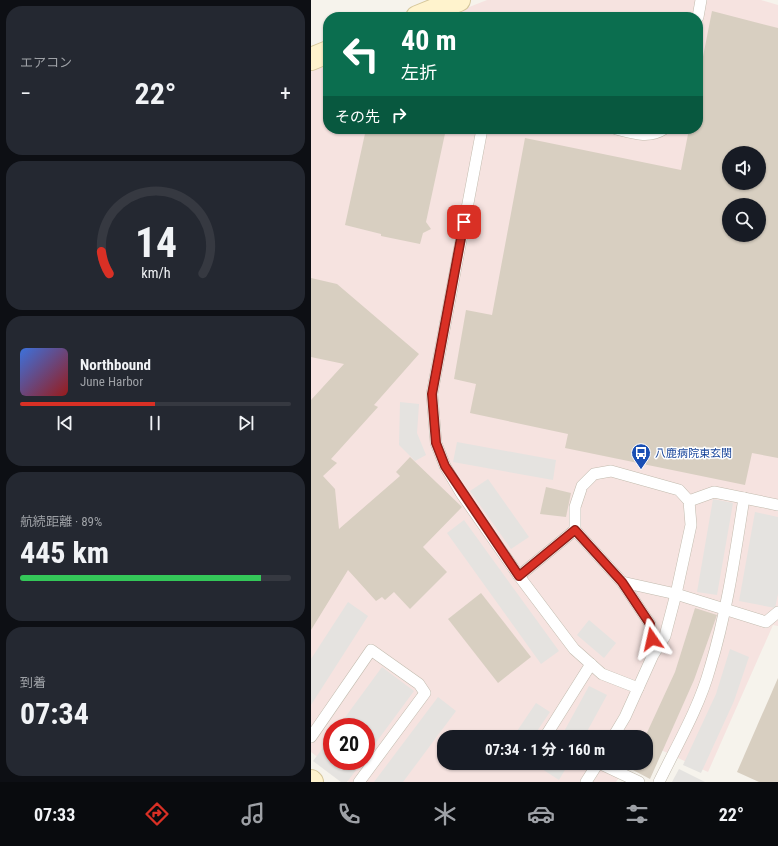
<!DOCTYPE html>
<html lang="ja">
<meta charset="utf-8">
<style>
body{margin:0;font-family:"Roboto Condensed","Noto Sans JP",sans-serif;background:#242831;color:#f1f3f6;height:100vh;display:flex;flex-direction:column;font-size:15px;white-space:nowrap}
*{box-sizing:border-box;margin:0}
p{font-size:13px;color:#9ea1a6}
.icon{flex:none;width:22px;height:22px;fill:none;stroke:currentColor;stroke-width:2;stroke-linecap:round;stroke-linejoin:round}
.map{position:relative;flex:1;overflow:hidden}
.details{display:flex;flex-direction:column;gap:6px;padding:6px;background:#0d0f14;width:311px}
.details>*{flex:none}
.guide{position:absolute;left:12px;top:12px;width:380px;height:122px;border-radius:16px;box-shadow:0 1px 3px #0004;background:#0b6e4f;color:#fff;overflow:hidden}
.fabs{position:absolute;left:411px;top:146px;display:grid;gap:8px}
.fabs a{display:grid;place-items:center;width:44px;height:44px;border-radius:50%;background:#171b24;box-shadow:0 1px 3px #0004;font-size:20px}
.speed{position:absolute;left:12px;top:718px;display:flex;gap:8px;font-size:20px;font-weight:700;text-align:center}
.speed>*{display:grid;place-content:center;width:52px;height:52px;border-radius:50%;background:#171b24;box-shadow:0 1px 3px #0004;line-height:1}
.speed .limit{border:6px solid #d22;background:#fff;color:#111}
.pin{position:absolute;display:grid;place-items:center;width:34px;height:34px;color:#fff;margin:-17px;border-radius:8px;box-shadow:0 2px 6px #0006}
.me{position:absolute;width:44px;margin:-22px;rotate:349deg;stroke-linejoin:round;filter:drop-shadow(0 0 3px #0008)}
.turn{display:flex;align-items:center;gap:14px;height:84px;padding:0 12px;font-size:18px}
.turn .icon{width:52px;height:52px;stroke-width:2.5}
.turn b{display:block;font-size:28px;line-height:34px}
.then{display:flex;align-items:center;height:38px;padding:0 12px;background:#0003;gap:8px;font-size:15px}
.big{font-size:30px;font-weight:700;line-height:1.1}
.details .widget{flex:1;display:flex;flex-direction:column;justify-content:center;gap:6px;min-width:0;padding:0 14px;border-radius:16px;background:#242831}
.details .dial{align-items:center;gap:0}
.dial svg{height:104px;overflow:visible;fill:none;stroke:#363941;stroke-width:7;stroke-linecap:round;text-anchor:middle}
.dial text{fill:#f1f3f6;stroke:none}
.song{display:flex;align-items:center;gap:12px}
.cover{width:48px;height:48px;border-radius:6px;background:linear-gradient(135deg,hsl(220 70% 55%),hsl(0 70% 35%))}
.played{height:4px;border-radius:2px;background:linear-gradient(90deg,#d93025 50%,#363941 50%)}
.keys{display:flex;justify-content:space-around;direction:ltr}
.heat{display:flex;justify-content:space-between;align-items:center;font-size:22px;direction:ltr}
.charge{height:6px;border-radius:3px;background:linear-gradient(90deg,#34c759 89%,#363941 0)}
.trip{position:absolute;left:126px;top:730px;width:216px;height:40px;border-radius:16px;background:#171b24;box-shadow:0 1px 3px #0004;font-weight:700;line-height:40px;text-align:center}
.dock{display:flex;height:64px;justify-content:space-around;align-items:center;background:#090b0e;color:#9ea1a6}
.dock .icon{width:28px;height:28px}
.dock .current{color:#d93025}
.dock b{font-size:18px;color:#f1f3f6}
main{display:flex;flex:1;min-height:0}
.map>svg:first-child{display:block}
</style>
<main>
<section class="details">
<div class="widget"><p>エアコン</p>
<div class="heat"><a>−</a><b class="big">22°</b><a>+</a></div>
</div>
<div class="widget dial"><svg viewBox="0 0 100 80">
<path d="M14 69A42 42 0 1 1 86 69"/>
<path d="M14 69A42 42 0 0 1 8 52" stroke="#d93025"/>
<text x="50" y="56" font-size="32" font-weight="700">14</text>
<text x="50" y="72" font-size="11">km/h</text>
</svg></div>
<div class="widget">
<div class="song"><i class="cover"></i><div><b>Northbound</b><p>June Harbor</p></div></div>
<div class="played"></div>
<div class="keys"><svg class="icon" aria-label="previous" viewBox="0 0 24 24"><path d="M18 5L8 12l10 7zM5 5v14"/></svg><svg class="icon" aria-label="pause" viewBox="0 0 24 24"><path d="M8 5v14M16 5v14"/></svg><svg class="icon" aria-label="next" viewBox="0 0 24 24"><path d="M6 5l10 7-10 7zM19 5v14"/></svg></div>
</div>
<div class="widget"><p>航続距離 · 89%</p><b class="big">445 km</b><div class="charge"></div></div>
<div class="widget"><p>到着</p><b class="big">07:34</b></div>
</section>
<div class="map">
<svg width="467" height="782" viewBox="0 0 467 782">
<rect width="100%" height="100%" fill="#f6f3ec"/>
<path fill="#f6e3e0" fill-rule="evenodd" d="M176 0H450L467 5V626L462 625 397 772 335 743V737H133V763H318L305 782H38L0 752V70L17 63V129H387V17H133ZM418 153H448V183H418ZM418 205H448V235H418ZM21 727H55V761H21Z"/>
<g fill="#e5e3e0">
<polygon points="89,402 108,404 106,433 115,455 104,461 88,445"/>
<polygon points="146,442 245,460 242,480 142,462"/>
<polygon points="177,479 218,537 200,549 159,491"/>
<polygon points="402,499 422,503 406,595 386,592"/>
<polygon points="444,512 467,517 467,594 464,608 428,601"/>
<polygon points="153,520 248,651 230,664 136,533"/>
<polygon points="37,602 57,616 0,705 0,659"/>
<polygon points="278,620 305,643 293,658 266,635"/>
<polygon points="419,649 438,657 423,701 390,773 372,765 405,694"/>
<polygon points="71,667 103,691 55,756 55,727 27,727"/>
<polygon points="278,686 296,695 273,737 250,737"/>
<polygon points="127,697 145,711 92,782 63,782"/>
<polygon points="225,703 239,712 222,737 202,737"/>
<polygon points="21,736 21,761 52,761 36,782 30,782 2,761"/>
<polygon points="235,763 258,763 248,780 231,769"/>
<polygon points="368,769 394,782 361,782"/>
</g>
<g fill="#d8cfc1" fill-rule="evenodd">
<path d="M401 11 467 28V458L441 453 434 485 254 448 257 434 159 413 165 384 143 379 155 310 181 315 214 138 370 170 378 129H387V82ZM418 153H448V183H418ZM418 205H448V235H418Z"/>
<polygon points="55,129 135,129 115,222 120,229 112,233 109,244 70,236 70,234 34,225"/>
<polygon points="0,278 26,284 108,354 63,405 67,407 20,459 26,463 12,476 24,489 28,529 89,476 85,472 99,457 151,507 112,547 136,572 99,609 83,592 74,600 71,597 65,601 37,570 0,630 0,400 33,364 0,357"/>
<polygon points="235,487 260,493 255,517 229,514"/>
<polygon points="170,593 220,657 187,683 137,619"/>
<polygon points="384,608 406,615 383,680 339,779 320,769 322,763 335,763 334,737 364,672"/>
<polygon points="467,678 467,782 448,782 426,772"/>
</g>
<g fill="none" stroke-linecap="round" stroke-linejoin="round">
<defs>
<g id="lane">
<polyline points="387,17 390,0"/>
<polyline points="171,129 121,394 125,443 134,466 150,493 208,576 263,649 291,674 327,688"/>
<path d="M305 129C321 133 338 139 353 129"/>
<polyline points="378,501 403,492 467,505"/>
<polyline points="208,576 264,530"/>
<polyline points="311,582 365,594 455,622 467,612"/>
<polyline points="0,737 60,650 108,684 114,693 48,782"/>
<polyline points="234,737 280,664"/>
<polyline points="302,737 314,717 342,655 354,636 365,594 380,525 378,501 368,490 300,471 283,474 271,486 264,507 264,530 311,582 339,624 342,655"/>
<polyline points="288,763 328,782"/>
<polyline points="275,782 287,763"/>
<path d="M348 782C366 745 388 708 399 668 416 612 424 555 433 498"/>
</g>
<g id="secondary">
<polyline points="106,17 148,0"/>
<polyline points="0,59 17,52"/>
<polyline points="0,781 1,782"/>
</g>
</defs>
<use href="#lane" stroke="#c2bbae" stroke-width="12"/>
<use href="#secondary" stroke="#d6c79b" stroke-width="24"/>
<use href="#lane" stroke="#fff" stroke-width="11"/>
<use href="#secondary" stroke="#fff3cd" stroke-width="22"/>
</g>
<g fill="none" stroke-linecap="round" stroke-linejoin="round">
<defs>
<polyline id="route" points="153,222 121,394 125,443 134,466 208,576 264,530 311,582 339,624 341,639"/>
</defs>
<use href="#route" stroke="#8d1f18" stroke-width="10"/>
<use href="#route" stroke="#d93025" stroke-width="7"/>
</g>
<defs>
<symbol id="bus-pin" viewBox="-11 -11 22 30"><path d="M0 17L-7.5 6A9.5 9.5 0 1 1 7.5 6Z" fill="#1a4fb4" stroke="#fff"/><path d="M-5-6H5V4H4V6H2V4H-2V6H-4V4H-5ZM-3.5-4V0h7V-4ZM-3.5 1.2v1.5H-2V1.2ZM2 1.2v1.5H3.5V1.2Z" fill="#fff"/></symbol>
</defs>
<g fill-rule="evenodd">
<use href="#bus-pin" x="319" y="442" width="22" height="30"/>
</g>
<g text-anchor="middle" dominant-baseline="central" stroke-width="3" stroke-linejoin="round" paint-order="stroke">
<g font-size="11" fill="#164399" stroke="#fff" text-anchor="start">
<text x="344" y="453">八鹿病院東玄関</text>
</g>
</g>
</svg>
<div class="fabs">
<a><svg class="icon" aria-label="sound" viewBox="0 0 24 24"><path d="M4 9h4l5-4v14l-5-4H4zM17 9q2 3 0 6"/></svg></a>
<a><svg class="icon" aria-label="search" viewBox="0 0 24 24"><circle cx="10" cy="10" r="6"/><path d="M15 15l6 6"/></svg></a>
</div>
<div class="speed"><div class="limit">20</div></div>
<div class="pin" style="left:153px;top:222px;background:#d93025"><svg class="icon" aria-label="arrive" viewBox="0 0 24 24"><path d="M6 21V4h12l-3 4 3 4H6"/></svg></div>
<svg class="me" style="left:341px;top:639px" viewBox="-20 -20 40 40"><path d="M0-17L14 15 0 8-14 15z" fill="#d93025" stroke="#fff" stroke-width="4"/></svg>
<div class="trip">07:34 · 1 分 · 160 m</div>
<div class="guide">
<div class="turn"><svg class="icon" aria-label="left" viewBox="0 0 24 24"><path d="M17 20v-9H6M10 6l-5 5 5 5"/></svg><div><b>40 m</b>左折</div></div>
<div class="then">その先<svg class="icon" aria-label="right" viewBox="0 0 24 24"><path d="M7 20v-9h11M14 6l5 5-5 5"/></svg></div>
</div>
</div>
</main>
<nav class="dock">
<b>07:33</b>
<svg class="icon current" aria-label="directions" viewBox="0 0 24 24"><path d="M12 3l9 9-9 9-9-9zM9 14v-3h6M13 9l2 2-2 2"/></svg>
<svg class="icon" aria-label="music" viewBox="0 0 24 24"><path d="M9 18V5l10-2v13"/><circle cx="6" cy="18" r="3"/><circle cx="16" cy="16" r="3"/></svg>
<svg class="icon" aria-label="phone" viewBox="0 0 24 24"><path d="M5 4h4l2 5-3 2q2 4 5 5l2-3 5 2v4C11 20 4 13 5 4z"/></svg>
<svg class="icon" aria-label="climate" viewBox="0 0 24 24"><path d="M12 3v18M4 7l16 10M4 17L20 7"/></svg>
<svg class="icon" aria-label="car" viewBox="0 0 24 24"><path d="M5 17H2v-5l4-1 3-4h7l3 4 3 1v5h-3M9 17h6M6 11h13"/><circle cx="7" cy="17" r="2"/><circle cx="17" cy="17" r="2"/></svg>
<svg class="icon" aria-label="filters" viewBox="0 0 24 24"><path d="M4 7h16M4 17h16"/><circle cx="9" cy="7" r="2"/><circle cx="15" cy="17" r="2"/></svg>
<b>22°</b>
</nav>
